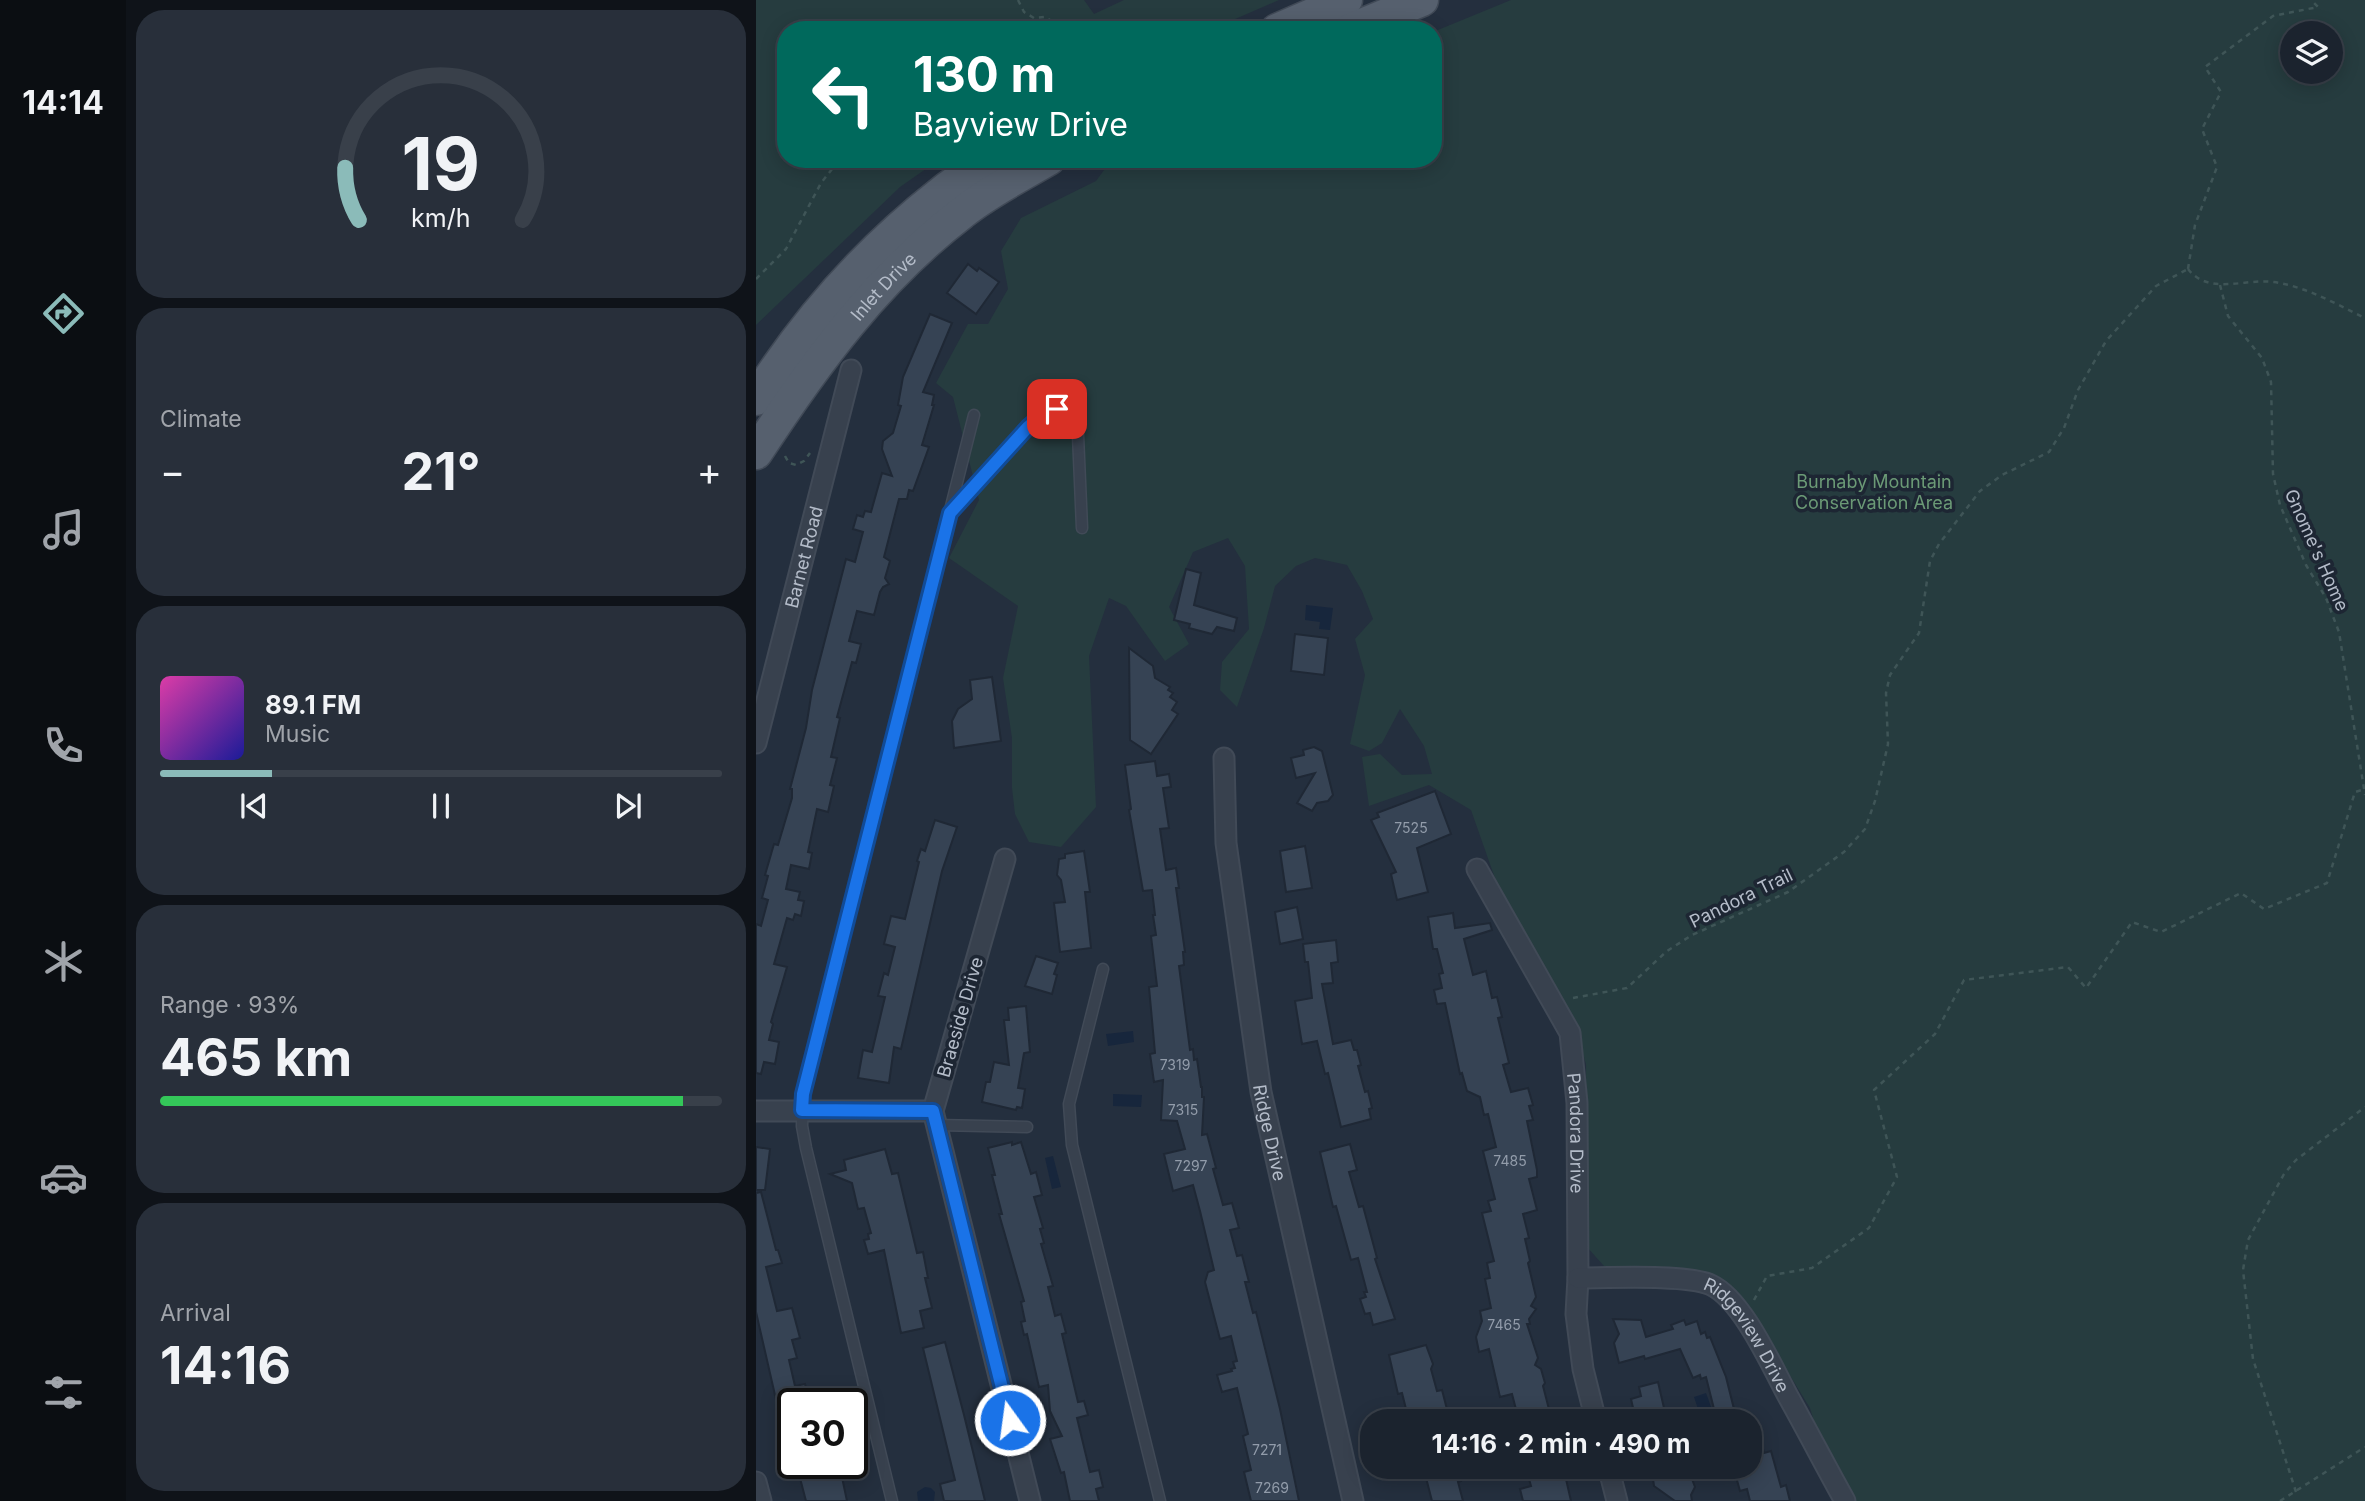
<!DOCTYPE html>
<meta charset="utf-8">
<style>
body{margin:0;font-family:Inter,sans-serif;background:#282f3a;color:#f1f3f6;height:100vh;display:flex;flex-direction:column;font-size:26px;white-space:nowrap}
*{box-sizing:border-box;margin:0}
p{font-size:23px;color:#a0a4aa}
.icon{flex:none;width:38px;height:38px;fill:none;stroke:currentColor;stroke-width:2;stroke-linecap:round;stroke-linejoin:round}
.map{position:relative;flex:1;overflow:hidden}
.details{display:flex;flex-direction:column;gap:10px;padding:10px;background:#0f1319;width:630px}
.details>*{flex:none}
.banner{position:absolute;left:21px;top:21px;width:665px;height:147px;border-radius:28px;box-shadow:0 4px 18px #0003,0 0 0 2px #39404a;background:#00695c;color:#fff;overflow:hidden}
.buttons{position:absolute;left:1524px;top:21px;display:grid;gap:14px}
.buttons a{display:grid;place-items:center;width:63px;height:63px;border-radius:50%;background:#1b232e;box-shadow:0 4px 18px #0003,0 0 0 2px #39404a;font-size:35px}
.speed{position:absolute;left:21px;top:1388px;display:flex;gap:14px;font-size:35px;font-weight:700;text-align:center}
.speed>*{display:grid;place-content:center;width:91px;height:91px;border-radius:50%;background:#1b232e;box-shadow:0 4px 18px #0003,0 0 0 2px #39404a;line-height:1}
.speed .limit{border:4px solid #111;border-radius:10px;background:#fff;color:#111}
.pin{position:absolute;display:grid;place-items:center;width:60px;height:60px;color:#fff;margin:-30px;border-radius:14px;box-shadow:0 4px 10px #0006}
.me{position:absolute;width:77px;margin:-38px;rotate:346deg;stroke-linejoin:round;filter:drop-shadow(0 0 5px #0008)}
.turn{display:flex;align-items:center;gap:24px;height:147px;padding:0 21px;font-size:32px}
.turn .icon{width:91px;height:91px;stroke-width:2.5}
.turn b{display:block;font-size:49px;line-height:60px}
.big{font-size:52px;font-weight:700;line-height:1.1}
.details .widget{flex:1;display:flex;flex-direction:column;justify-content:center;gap:10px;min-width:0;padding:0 24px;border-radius:28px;background:#282f3a}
.details .dial{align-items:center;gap:0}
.dial svg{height:182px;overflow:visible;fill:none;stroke:#39404a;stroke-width:7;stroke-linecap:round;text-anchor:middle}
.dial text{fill:#f1f3f6;stroke:none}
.song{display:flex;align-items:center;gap:21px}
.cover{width:84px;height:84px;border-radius:10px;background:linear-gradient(135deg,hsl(320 70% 55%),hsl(240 70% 35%))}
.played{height:7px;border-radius:4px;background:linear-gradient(90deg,#8bbbb9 20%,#39404a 20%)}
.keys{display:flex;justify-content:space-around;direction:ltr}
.heat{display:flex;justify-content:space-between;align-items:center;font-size:38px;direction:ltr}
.charge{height:10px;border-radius:5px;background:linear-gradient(90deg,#34c759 93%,#39404a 0)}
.trip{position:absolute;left:604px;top:1409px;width:402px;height:70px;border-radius:28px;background:#1b232e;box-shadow:0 4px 18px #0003,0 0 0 2px #39404a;font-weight:700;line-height:70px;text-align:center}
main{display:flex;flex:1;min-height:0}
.dock{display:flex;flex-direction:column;width:126px;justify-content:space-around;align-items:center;background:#0b0e12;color:#a0a4aa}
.dock .icon{width:49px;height:49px}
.dock .selected{color:#8bbbb9}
.dock b{font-size:32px;color:#f1f3f6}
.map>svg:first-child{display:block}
</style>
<main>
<nav class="dock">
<b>14:14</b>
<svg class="icon selected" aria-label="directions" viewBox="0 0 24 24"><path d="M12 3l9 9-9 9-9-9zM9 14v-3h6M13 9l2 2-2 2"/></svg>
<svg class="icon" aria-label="music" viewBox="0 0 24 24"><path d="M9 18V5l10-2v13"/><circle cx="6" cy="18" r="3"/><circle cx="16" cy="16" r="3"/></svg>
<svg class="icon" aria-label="phone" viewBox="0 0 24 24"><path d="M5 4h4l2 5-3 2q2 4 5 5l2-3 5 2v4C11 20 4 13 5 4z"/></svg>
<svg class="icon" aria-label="climate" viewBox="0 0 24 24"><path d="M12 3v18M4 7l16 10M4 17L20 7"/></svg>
<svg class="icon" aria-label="car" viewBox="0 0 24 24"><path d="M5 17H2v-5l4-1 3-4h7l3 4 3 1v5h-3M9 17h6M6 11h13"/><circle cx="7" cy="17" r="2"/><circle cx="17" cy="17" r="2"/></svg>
<svg class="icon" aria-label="filters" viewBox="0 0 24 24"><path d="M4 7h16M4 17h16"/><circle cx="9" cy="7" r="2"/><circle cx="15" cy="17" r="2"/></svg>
</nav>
<section class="details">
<div class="widget dial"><svg viewBox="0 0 100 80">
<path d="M14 69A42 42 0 1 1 86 69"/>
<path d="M14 69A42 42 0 0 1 8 46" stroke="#8bbbb9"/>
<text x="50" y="56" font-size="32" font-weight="700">19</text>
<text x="50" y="72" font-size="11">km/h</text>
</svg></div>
<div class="widget"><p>Climate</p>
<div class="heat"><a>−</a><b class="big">21°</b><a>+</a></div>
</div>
<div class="widget">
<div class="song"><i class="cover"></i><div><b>89.1 FM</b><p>Music</p></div></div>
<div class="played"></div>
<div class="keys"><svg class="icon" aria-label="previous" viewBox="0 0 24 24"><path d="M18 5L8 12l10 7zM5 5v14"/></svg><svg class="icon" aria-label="pause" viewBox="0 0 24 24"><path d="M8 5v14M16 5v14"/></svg><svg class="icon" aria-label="next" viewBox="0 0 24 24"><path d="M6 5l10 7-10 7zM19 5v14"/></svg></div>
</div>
<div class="widget"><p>Range · 93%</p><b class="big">465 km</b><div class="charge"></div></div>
<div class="widget"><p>Arrival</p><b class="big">14:16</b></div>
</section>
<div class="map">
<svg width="1609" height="1501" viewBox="0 0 1609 1501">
<rect width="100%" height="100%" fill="#242f3e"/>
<g fill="#263c3f" fill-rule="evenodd">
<polygon points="0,0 328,0 338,14 368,0 523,0 454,30 30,30 30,159 184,159 144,187 0,325"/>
<path d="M755 0H1609V1501H1100L1064 1441 1054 1408 1009 1335 948 1275 848 1266 831 1247 830 1064 814 1014 747 901 715 810 673 785 613 806 606 757 624 754 646 775 676 774 668 746 644 709 626 743 613 751 594 744 609 675 599 639 617 619 606 591 591 565 559 558 540 566 519 586 508 628 481 707 464 690 466 662 493 629 489 566 472 538 437 552 413 607 433 644 409 661 370 606 353 598 333 656 340 807 305 847 273 842 259 814 256 788V738L247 678 262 606 193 558 223 500 197 397 180 383 212 324H232L252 289 245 251 265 218 340 181 354 162 360 159H677V32ZM1536 33H1575V72H1536Z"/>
</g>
<g fill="#17263c">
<polygon points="550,605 577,608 574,630 563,629 564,622 549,620"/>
<polygon points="377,1031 378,1042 352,1046 350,1034"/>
<polygon points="357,1094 386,1095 385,1107 357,1106"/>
<polygon points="297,1156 305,1187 296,1189 289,1158"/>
<polygon points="950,1393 959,1418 946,1421 938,1397"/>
<polygon points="169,1487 175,1488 179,1492 178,1501 162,1501 161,1492"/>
</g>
<g fill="#364354" stroke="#1f2835" stroke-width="2">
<polygon points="212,264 221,271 223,268 243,282 220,314 191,293"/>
<polygon points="174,314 196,323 167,392 178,395 176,405 178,405 166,445 173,447 157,491 153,490 151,499 143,499 128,557 134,561 129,578 133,584 127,587 124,592 118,615 101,611 93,641 105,644 100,663 96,662 81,717 84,718 75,757 81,758 74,785 78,786 72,812 61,809 52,852 56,853 53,869 35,865 30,889 44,892 42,900 48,901 45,916 39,914 37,920 31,918 18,964 31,967 15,1022 17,1024 13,1040 23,1042 19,1064 8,1062 5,1074 0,1073 0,924 5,926 12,900 6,898 12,876 9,875 18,844 22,845 36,798 36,789 34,789 50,728 56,690 90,559 99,562 107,532 97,529 101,515 107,517 109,511 115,512 126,473 136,476 126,449 127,441 137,433 145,406 142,405 147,377"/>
<polygon points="430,569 445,573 438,605 481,618 478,631 461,627 456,634 433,628 434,624 418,620"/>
<polygon points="539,634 572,638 568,675 535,671"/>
<polygon points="373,648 397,666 399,678 414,687 412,690 417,693 414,697 421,702 416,710 422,714 395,754 374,740"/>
<polygon points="236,677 245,741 198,748 196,721 202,709 216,699 214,680"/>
<polygon points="558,747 566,751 577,795 572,801 561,803 556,811 541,803 559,773 540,778 535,758 548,755 547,750"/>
<polygon points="399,761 401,776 413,774 415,787 407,788 413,828 404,829 410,870 420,868 423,888 420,888 429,952 427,952 428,965 423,966 434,1050 437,1049 438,1060 441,1059 445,1087 446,1087 446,1097 448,1097 446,1135 451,1134 460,1168 457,1169 467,1205 476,1203 483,1228 474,1230 481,1256 486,1255 493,1282 489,1282 497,1313 500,1312 524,1409 543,1501 495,1501 488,1472 495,1470 487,1436 492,1434 481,1388 466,1392 461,1375 476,1371 475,1369 479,1368 477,1362 481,1361 475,1336 464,1339 449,1282 452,1272 458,1270 444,1211 437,1185 417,1191 408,1154 429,1149 421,1121 405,1120 407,1080 398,1082 394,1054 399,1053 393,987 401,986 395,936 400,935 397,915 399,915 396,890 387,891 373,810 375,809 369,765"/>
<polygon points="679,791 695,834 661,848 672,892 641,900 635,874 640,872 615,820 623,817 621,813"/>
<polygon points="179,820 201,827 186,871 145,1049 138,1047 133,1083 102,1078 107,1050 116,1052 129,997 122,996 128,973 132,975 139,947 128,944 135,916 149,919 163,862 161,861 165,849 169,851"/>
<polygon points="549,846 556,888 530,892 524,851"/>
<polygon points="328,851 334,892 329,892 335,948 304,952 298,903 309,902 305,880 301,875 303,859 309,858 309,854"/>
<polygon points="541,907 547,939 524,944 519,912"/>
<polygon points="697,913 699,928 734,923 736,930 708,939 717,975 730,971 736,998 741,997 746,1017 742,1018 753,1063 747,1065 755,1092 772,1088 777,1105 773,1106 777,1120 771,1121 781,1170 781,1177 773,1179 781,1210 767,1214 773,1238 769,1239 774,1261 772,1263 780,1297 775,1306 780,1309 773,1319 774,1324 771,1324 782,1358 779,1365 785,1369 789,1383 787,1386 796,1421 763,1421 756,1394 744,1397 733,1349 723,1352 720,1337 726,1321 724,1311 735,1308 729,1279 734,1278 731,1263 738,1261 726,1213 735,1211 732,1201 739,1199 727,1151 740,1147 732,1114 728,1115 724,1097 711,1091 706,1073 704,1074 689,1003 681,1004 678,990 686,988 683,974 687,973 681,949 677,949 672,917"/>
<polygon points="580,940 582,962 575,963 577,983 566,984 577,1044 595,1040 598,1050 601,1050 605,1065 602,1066 609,1092 612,1091 616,1108 613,1109 615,1119 585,1127 572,1073 569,1074 561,1041 546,1044 539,1001 556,998 552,962 549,962 547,944"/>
<polygon points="280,956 302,963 298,974 301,975 296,994 269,986"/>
<polygon points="270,1006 274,1052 268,1053 262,1088 269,1089 266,1108 261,1107 260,1110 226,1102 230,1082 234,1082 238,1062 253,1065 248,1020 253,1020 252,1008"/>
<polygon points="256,1142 256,1145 265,1142 275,1174 280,1172 286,1195 278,1197 287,1228 284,1229 288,1243 285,1244 297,1286 292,1287 299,1316 305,1314 310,1333 306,1334 322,1402 328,1401 332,1415 321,1418 334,1472 343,1470 347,1487 340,1489 343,1501 314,1501 308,1472 305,1473 294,1439 306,1436 294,1411 292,1385 283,1387 271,1334 268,1335 265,1322 269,1321 265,1302 268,1301 243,1214 246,1214 236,1175 239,1175 232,1148"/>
<polygon points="594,1144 601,1170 593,1172 603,1207 607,1206 621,1258 619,1259 639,1319 617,1325 614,1313 609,1314 604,1299 610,1297 608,1292 611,1292 602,1258 595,1260 580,1206 577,1207 564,1152"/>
<polygon points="0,1147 14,1149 9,1190 0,1190"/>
<polygon points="129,1149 136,1174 142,1173 161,1253 167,1252 172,1278 169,1278 176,1308 164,1311 168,1328 145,1333 128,1250 112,1254 108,1240 113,1239 112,1234 115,1233 108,1208 102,1209 96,1183 74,1174 90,1170 88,1160"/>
<polygon points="5,1192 20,1250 22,1250 26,1263 10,1267 21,1311 36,1308 44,1338 36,1340 41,1358 33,1360 39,1386 49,1384 54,1404 37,1404 37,1451 32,1452 0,1312 0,1193"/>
<polygon points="857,1319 885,1320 890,1337 917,1329 915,1325 928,1320 930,1325 941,1321 945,1334 949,1332 951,1338 954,1337 970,1377 981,1421 961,1421 950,1377 945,1379 944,1375 937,1378 924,1349 889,1359 888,1356 863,1363 858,1343 863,1334"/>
<polygon points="189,1342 208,1415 229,1501 188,1501 184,1484 199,1480 167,1348"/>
<polygon points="670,1345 677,1364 675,1369 681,1391 686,1390 694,1421 653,1421 646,1393 642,1394 633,1355"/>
<polygon points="902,1382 911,1421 880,1421 875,1399 885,1396 883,1387"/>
<polygon points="999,1417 1008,1453 1015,1451 1025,1487 1030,1485 1034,1501 994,1501 991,1489 984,1491 977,1466 994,1466 994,1418"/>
<polygon points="40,1463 83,1463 91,1501 50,1501"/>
<polygon points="667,1466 701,1466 705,1481 702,1482 707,1501 676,1501"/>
<polygon points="775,1466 807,1466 815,1501 767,1501 764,1489 775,1486 773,1479 777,1478"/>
<polygon points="896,1466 931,1466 939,1487 935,1495 936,1501 919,1501 898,1486 897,1479 899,1477"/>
</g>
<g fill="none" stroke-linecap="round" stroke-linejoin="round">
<defs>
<g id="service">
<path d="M194 513 281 417C305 402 314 411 322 435L326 528"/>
<polyline points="347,969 313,1104 316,1145 404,1501"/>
<polyline points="180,1125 271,1127"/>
<polyline points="136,1501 50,1148 46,1126 47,1094 218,415"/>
</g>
<g id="minor">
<path id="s1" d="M0 743 95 370"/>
<path id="s2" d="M468 758 470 843 505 1092 597 1501"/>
<polyline points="249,859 177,1111 274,1501"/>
<path id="s3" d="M721 869 814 1033 821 1103 822 1278 820 1314 827 1369 840 1421"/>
<polyline points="0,1111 177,1111"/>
<path id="s4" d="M822 1278C851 1278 932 1274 955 1285 987 1300 1016 1367 1033 1398 1052 1432 1070 1467 1089 1501"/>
<polyline points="852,1466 861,1501"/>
<polyline points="0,1482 5,1501"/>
</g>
<g id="primary">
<polyline points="521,30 590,0"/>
<polyline points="594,30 666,0"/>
<path d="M0 399C49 321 113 249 186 192 201 180 219 170 235 159"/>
<path id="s5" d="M0 453C59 363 120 279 206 213 232 192 264 176 293 159"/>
</g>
</defs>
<use href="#service" stroke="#414a57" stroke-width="13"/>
<use href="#minor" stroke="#414a57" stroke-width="23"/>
<use href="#primary" stroke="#414a57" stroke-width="35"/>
<g stroke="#3f5557" stroke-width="2.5" stroke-dasharray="5 5" stroke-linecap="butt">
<polyline points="262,0 268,12 278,18 289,17 311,30"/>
<polyline points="1432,269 1439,225 1461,167 1446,129 1465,92 1449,67 1517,16 1562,7 1555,0"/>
<path d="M1432 269C1453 296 1489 278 1518 282 1551 287 1580 304 1609 318"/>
<polyline points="0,279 30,249 65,183 84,159"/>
<polyline points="1464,285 1472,316 1506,358 1515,382 1517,474 1524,505 1550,565 1570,598 1583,632 1609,795"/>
<polyline points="29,456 33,463 40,465 48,461 54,453"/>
<polyline points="817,998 871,988 911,951 936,935 1032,892 1088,852 1109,829 1119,801 1132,744 1130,693 1134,675 1163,633 1174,561 1183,544 1224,491 1246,475 1293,452 1308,428 1322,390 1350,341 1400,286 1432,269"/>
<polyline points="998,1300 1011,1276 1056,1268 1113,1228 1141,1177 1118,1090 1179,1034 1208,980 1312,967 1330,988 1376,922 1405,932 1485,893 1508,909 1571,883 1599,792 1609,789"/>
<polyline points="1540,1492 1497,1359 1487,1270 1492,1240 1528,1174 1540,1160 1609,1107"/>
<polyline points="1524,1501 1609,1447"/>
</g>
<use href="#service" stroke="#38414e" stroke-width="10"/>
<use href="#minor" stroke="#38414e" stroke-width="19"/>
<use href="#primary" stroke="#56606e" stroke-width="32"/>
</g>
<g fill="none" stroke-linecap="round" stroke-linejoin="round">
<defs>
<polyline id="route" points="254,1420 177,1111 46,1110 47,1094 194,513 272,427 291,411 301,409"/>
</defs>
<use href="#route" stroke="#114b97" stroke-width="18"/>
<use href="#route" stroke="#1a73e8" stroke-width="12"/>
</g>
<g text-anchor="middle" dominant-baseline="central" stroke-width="7" stroke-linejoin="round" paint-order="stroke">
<g font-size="14" fill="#929caa">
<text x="655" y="827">7525</text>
<text x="419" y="1064">7319</text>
<text x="427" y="1109">7315</text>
<text x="754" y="1160">7485</text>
<text x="435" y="1165">7297</text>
<text x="748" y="1324">7465</text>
<text x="511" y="1449">7271</text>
<text x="516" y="1487">7269</text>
</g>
<g font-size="18" fill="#b4bcc9" stroke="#1d2633">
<text stroke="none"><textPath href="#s5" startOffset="210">Inlet Drive</textPath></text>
<text transform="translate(1561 550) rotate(66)">Gnome's Home</text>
<text stroke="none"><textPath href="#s1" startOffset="192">Barnet Road</textPath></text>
<text transform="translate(985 898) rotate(-26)">Pandora Trail</text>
<text transform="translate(204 1017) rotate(-74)">Braeside Drive</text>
<text stroke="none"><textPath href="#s2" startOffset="378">Ridge Drive</textPath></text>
<text stroke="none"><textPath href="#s3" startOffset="289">Pandora Drive</textPath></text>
<text stroke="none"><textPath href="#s4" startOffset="196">Ridgeview Drive</textPath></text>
</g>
<g font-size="18" fill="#6b9a76" stroke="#1d2633">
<text x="1118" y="481">Burnaby Mountain<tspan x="1118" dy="21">Conservation Area</tspan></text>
</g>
</g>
</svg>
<div class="buttons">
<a><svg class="icon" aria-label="layers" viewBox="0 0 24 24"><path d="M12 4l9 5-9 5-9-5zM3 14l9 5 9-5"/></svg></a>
</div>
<div class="speed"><div class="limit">30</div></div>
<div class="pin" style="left:301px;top:409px;background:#d93025"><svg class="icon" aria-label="arrive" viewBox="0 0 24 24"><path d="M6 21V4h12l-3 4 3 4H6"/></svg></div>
<svg class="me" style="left:254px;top:1420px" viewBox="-20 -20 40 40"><circle r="17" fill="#1a73e8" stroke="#fff" stroke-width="3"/><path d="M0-11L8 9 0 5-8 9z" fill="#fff"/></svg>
<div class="trip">14:16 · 2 min · 490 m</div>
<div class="banner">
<div class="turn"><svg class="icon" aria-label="left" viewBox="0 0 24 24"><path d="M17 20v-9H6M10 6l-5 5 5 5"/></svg><div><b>130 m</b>Bayview Drive</div></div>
</div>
</div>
</main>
